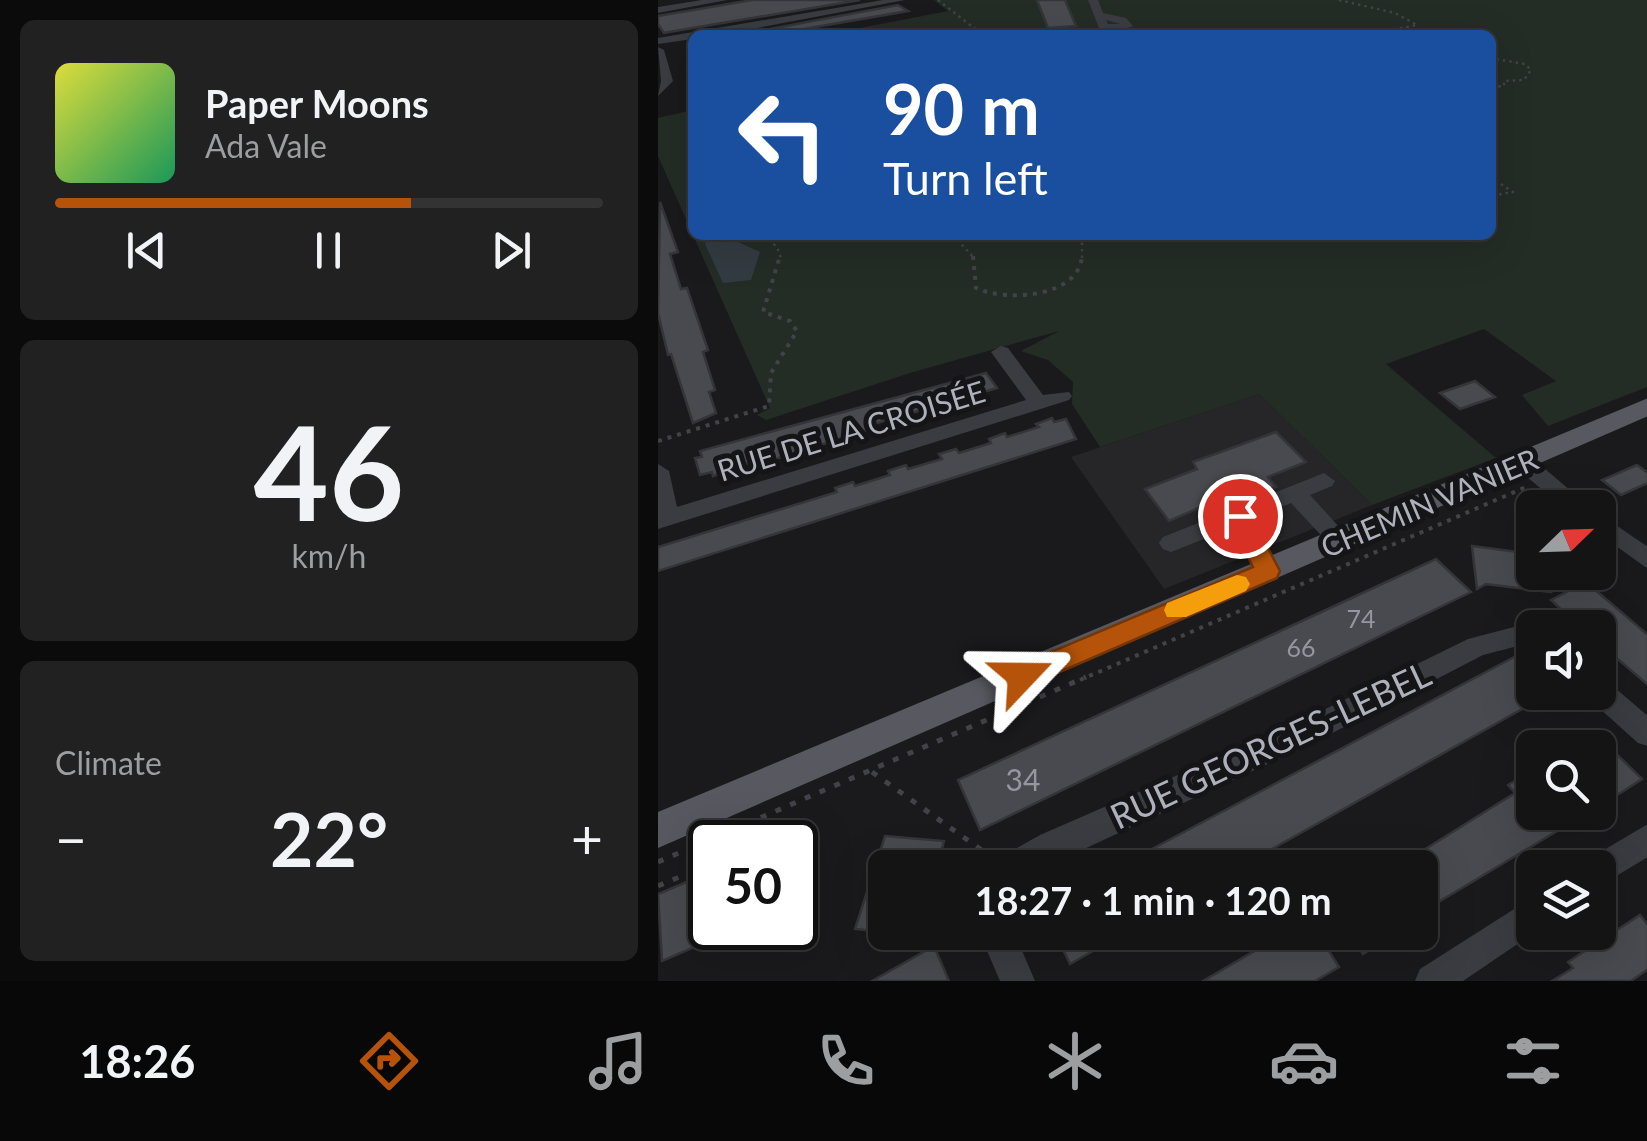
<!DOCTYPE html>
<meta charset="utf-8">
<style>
body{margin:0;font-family:Lato,sans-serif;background:#212122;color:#f1f3f6;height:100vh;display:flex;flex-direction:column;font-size:38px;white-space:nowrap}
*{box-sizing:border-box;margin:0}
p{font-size:32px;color:#9d9ea0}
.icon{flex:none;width:55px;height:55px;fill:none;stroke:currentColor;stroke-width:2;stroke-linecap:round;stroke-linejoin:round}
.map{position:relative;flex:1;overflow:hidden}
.side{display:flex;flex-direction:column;gap:20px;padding:20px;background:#0b0b0c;width:658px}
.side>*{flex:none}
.hud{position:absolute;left:30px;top:30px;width:808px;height:210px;border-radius:15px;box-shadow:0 10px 40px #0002,0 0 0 2px #333334;background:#1a4fa0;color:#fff;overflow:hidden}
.needle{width:65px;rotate:67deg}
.fabs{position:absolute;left:858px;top:490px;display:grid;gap:20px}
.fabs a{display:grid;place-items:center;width:100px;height:100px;border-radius:15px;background:#141415;box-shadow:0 10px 40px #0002,0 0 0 2px #333334;font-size:50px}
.speed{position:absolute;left:30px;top:820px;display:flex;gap:20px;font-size:50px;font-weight:700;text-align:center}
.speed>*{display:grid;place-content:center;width:130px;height:130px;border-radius:50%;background:#141415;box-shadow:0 10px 40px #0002,0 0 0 2px #333334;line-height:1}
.speed .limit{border:5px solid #111;border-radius:15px;background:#fff;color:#111}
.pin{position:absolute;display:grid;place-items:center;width:85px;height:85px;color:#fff;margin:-42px;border:5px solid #fff;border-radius:50%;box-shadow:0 2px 10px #0007}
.me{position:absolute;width:110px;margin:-55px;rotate:67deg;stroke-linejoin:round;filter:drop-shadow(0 0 8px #0008)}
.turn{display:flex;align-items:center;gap:35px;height:210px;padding:0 30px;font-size:45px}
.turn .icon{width:130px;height:130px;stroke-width:2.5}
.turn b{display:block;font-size:70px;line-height:85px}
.big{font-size:75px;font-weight:700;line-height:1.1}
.side .widget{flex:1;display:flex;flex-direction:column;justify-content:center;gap:15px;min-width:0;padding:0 35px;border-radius:15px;background:#212122}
.side .dial{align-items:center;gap:0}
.dial b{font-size:130px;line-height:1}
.song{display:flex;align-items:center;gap:30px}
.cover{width:120px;height:120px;border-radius:15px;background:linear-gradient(135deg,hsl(60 70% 55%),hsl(150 70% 35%))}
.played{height:10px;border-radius:5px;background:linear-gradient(90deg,#b45309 65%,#333334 65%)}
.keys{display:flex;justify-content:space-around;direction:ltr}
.heat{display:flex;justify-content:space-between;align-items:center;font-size:55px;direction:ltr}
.trip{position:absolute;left:210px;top:850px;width:570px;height:100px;border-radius:15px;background:#141415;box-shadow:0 10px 40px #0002,0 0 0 2px #333334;font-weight:700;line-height:100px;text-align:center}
.tabs{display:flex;height:160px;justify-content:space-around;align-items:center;background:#080808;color:#9d9ea0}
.tabs .icon{width:70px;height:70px}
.tabs .selected{color:#b45309}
.tabs b{font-size:45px;color:#f1f3f6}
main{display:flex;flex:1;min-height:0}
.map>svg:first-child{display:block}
</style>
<main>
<section class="side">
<div class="widget">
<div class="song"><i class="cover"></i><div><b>Paper Moons</b><p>Ada Vale</p></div></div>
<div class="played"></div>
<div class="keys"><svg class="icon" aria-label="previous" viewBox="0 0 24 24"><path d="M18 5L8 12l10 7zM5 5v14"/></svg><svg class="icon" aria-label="pause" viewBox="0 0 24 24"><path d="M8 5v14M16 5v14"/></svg><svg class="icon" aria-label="next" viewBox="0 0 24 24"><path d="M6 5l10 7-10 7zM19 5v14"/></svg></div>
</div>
<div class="widget dial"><b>46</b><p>km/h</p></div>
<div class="widget"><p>Climate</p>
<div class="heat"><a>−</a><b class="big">22°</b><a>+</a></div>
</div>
</section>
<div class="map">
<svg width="990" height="981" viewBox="0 0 990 981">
<rect width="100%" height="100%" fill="#1a1a1c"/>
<polygon fill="#262629" points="601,394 714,505 506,589 413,457"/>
<g fill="#242c26">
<polygon points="276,0 989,0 989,387 890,426 864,395 898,381 826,329 728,364 838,458 714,505 601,394 442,447 414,404 415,382 390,360 363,351 401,331 252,373 108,420 99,415 112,408 35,235 832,235 832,35 166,35 290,11"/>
<polygon points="35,110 35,235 0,156 0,118"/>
</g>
<polygon fill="#333b42" points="51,235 80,235 80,242 102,252 93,280 65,283 47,244"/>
<g fill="#494a4f" stroke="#353438" stroke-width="2.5">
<polygon points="94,0 202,0 11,32 6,33 0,24 0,16"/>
<polygon points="379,0 407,0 418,26 390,28"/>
<polygon points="240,5 250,11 111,35 85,34"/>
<polygon points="2,202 20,252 12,254 23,289 29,288 50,350 45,352 57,390 51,392 58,413 35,423 13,354 10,355 0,313"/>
<polygon points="328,373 339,388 212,425 213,429 111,461 109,456 55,476 54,472 42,475 37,458 44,457 42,451"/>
<polygon points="817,381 837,397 802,409 782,393"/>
<polygon points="394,418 396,422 408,419 418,439 0,571 0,547 179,492 177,488 195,482 197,486 232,475 230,471 248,465 250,469 284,459 281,454 298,449 301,453 333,443 331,439 347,433 349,437 381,427 378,424"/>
<polygon points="618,432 648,462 610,477 618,487 566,506 559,500 511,521 487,489 539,469 535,462"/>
<polygon points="979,465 990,473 990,483 963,495 944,480"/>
<polygon points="814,546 875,554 875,572 889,572 893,592 828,584 819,589"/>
<polygon points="778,559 813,592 322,830 300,780"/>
<polygon points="928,582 990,635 990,685 940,642 940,628 923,628 893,600"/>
<polygon points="860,655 875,670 875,703 580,868 458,868"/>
<polygon points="940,736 984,779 950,801 940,791"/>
<polygon points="875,770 875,812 931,812 762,913 762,868 737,868 857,793 850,785"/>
<polygon points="227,836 286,841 279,868 228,868 228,932 197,929"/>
<polygon points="52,872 52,928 81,928 4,961 0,894"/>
<polygon points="982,915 990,925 990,969 973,981 894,981 915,968 910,962"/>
<polygon points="397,932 468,932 412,964"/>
<polygon points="629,932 659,932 681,967 657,981 545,981"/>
<polygon points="690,932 739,932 705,954"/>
<polygon points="276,946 291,981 214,981"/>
</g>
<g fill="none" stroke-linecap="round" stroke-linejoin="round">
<g stroke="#424348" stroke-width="2.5" stroke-dasharray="2.5 4" stroke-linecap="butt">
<polyline points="280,0 325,35"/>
<polyline points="681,0 737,13 759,25 710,35"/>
<polyline points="832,58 867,64 873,70 866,80 846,81 846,86 832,87"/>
<polyline points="832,177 855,192 832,196"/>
<polyline points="106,235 119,247 123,258"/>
<polyline points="295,235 316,258"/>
<polyline points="424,258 424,235"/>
</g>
<g stroke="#424348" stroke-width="4" stroke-dasharray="4 6" stroke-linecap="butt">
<path d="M315 256 318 288C347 302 421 298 424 256"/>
<polyline points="0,441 111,406 113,373 139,331 132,321 105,312 122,256"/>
<polyline points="422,680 868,487"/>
</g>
<g stroke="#424348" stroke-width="5" stroke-dasharray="6 10" stroke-linecap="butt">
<polyline points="214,772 332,856"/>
<polyline points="104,842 121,835 138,841 155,913 138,922"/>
<polyline points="0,862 428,677"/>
<polyline points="0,886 52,864"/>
<polyline points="119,949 131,928"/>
</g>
<g fill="#3b3c41" fill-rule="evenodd">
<polygon points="44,0 69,0 0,13 0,7"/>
<polygon points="225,0 247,0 62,35 35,35 35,39 0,44 0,38"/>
<path d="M430 0H440L445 13 468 18 475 26 457 32 441 28ZM448 20 462 24H450Z"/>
<polygon points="0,47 6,50 15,81 0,96 3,81"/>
<polygon points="343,346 350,348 385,395 411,392 414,396 411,400 0,529 0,464 11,471 19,507 368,400 333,352"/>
<polygon points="865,455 873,457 933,508 906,508 857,467 854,462"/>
<polygon points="666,473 677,481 674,486 652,495 693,540 689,546 673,546 633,503 595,519 622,571 619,577 601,577 576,527 513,552 505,549 501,543 505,537"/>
<polygon points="940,513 990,547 990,569 940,533"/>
<polygon points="856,627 875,631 875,651 856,647 825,655 657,742 385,868 338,868 343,857 382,835 637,724 810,639"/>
<polygon points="940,679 950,682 990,716 990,746 980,743 930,698 927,692 940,692"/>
<polygon points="990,824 990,857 940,887 940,868 925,868 929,860"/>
<polygon points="875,897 877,932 805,981 757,981 762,969"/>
<polygon points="321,932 356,932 377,981 342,981"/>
</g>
<polygon fill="#585960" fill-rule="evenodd" points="990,398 990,416 0,848 0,812"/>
</g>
<polygon fill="#b45309" stroke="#753606" stroke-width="2.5" points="582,508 590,510 622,571 619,578 374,684 364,687 355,684 351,676 355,668 595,567 570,516"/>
<polygon fill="#f59e0b" points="579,575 588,577 592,584 588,591 528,617 509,617 506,610 509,603"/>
<g text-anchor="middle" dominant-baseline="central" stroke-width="10" stroke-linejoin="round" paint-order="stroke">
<g font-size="25" fill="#9597a0">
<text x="703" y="618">74</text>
<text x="643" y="647">66</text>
</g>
<g font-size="30" fill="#aeb1bb" stroke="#151518">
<text transform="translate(193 430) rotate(-17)">RUE DE LA CROISÉE</text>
<text transform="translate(771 502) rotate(-23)">CHEMIN VANIER</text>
</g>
<g font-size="30" fill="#9597a0">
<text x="365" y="779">34</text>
</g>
<g font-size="35" fill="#aeb1bb" stroke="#151518">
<text transform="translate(612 744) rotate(-25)">RUE GEORGES-LEBEL</text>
</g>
</g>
</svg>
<div class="fabs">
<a><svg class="needle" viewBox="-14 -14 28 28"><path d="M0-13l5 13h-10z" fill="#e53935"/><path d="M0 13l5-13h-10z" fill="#9d9ea0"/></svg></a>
<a><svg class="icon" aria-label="sound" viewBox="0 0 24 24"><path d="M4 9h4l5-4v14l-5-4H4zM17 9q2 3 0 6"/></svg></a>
<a><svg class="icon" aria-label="search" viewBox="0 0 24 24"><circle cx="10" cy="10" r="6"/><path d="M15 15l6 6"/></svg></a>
<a><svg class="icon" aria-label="layers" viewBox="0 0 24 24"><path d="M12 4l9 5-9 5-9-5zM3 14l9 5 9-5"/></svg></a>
</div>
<div class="speed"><div class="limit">50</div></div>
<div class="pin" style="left:582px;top:516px;background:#d93025"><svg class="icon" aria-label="arrive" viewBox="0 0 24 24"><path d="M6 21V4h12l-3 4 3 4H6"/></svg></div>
<svg class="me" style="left:364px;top:676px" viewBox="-20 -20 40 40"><path d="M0-17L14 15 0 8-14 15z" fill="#b45309" stroke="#fff" stroke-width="4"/></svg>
<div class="trip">18:27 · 1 min · 120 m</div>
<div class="hud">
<div class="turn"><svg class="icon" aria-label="left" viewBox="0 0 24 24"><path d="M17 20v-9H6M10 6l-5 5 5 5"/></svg><div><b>90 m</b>Turn left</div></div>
</div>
</div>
</main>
<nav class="tabs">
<b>18:26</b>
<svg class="icon selected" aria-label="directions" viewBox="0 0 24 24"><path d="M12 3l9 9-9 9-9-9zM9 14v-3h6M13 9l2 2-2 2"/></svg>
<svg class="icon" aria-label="music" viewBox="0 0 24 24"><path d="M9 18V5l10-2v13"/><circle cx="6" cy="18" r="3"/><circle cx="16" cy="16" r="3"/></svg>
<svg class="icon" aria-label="phone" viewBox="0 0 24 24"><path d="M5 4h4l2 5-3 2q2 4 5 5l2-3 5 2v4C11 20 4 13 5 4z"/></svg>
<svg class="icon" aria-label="climate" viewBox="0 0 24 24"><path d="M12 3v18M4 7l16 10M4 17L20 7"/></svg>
<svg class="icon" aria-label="car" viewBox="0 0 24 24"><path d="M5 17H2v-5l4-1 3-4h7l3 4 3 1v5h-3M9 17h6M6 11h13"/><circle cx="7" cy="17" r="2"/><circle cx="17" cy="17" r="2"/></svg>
<svg class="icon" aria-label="filters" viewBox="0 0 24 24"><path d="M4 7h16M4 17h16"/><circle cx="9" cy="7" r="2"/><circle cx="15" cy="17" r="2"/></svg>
</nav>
